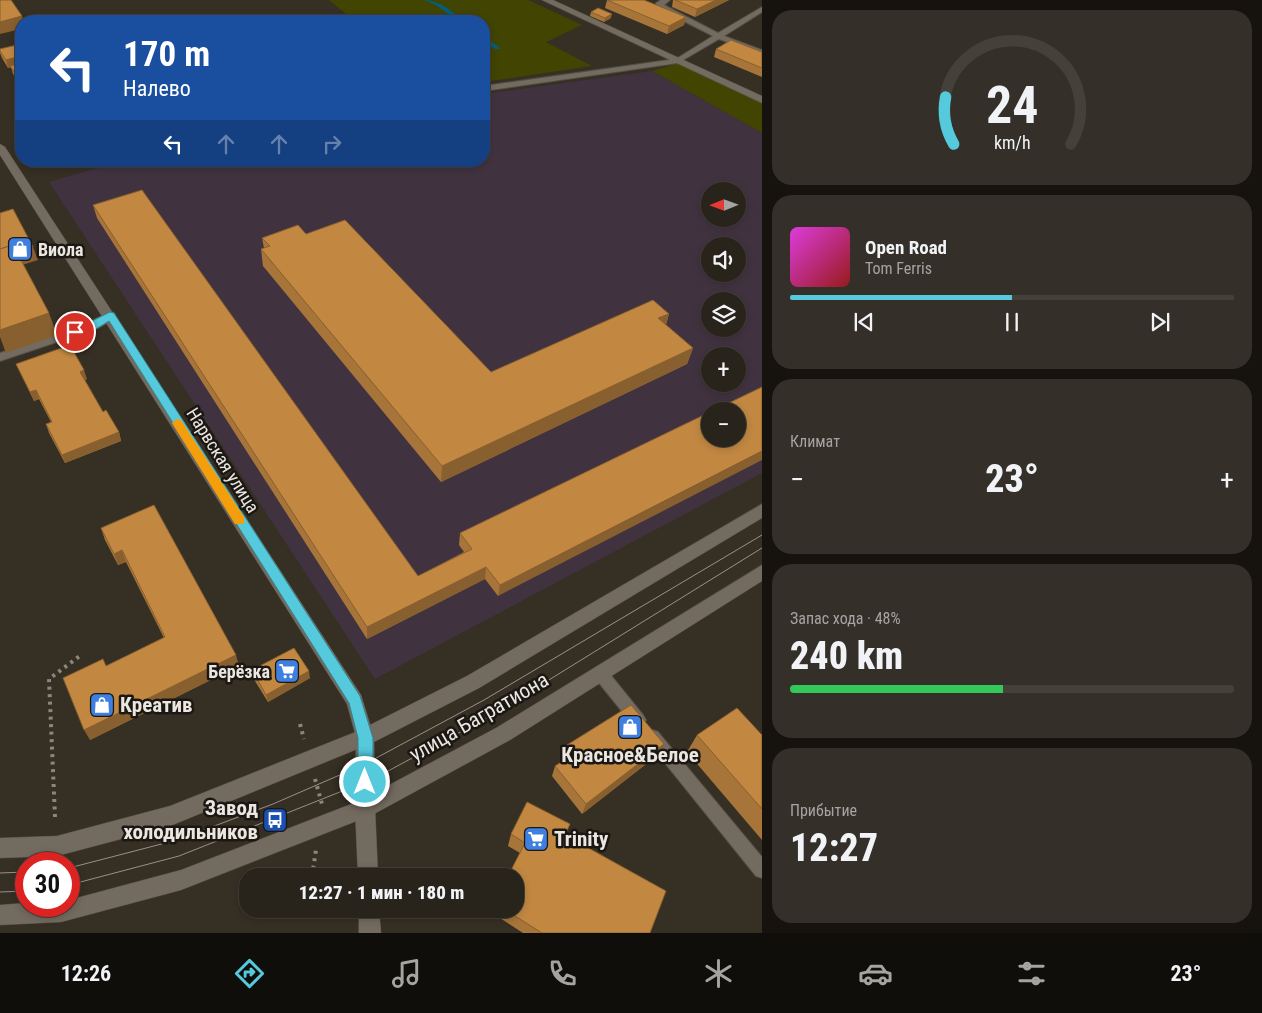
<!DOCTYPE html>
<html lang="ru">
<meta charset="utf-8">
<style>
body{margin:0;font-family:"Roboto Condensed",sans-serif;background:#342f28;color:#f1f3f6;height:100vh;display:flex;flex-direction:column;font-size:19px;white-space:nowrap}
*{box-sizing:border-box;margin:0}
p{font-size:16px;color:#a5a4a3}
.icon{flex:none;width:28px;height:28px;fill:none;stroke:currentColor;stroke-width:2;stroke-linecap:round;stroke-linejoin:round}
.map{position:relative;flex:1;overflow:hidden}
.panel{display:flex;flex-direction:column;gap:10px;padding:10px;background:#16130f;width:500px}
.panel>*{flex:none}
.top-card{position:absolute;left:15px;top:15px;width:475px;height:152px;border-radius:20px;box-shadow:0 2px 8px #0003,0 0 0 1px #44403a;background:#1a4fa0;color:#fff;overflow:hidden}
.needle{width:32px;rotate:269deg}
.tools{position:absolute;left:701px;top:182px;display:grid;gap:10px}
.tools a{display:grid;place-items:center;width:45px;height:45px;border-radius:50%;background:#28231b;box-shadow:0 2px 8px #0003,0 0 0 1px #44403a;font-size:25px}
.speed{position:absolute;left:15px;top:852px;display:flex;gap:10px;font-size:25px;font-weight:700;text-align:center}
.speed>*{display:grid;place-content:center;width:65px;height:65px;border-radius:50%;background:#28231b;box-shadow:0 2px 8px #0003,0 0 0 1px #44403a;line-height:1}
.speed .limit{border:8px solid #d22;background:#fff;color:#111}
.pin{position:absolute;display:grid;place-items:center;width:42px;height:42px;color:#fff;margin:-21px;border:2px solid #fff;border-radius:50%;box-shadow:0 1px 5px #0007}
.me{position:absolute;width:55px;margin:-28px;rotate:0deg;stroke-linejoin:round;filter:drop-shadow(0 0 4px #0008)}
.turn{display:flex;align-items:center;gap:18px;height:105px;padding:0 25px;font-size:22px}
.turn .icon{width:65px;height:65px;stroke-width:2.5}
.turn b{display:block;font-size:35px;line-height:42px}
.lanes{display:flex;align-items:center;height:48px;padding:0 25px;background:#0003;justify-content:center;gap:25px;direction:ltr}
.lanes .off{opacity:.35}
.big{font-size:38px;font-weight:800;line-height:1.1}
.panel .tile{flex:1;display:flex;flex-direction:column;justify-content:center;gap:8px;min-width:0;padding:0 18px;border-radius:20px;background:#342f28}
.panel .dial{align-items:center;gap:0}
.dial svg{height:130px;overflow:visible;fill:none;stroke:#44403a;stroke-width:7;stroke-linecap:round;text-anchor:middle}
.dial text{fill:#f1f3f6;stroke:none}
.song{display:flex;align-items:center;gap:15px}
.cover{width:60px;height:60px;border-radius:8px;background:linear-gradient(135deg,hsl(300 70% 55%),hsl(0 70% 35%))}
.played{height:5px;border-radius:2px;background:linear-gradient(90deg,#54cadc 50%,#44403a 50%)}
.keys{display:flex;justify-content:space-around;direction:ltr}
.heat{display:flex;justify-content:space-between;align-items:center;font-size:28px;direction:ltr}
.charge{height:8px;border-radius:4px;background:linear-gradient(90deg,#34c759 48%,#44403a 0)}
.trip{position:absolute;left:239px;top:868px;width:285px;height:50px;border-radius:20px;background:#28231b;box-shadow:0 2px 8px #0003,0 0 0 1px #44403a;font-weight:800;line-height:50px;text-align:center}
.menu{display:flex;height:80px;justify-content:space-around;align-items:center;background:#100e0b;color:#a5a4a3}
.menu .icon{width:35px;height:35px}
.menu .on{color:#54cadc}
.menu b{font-size:22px;color:#f1f3f6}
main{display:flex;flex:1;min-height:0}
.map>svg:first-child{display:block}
</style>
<main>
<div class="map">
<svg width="762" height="933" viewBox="0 0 762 933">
<rect width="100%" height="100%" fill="#362f24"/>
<path fill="#41323f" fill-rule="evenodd" d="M652 71 762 133V473L375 679 49 182 121 161H484V94ZM710 191H738V219H710ZM710 246H738V274H710ZM710 301H738V329H710ZM710 356H738V384H710ZM710 411H738V439H710Z"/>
<g fill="#424402">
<polygon points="329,0 528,0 582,25 546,42 592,66 484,82 484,21 354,21"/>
<polygon points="679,63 762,103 762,133 652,71"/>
</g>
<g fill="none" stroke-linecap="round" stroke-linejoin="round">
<g fill="#00607e" fill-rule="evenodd">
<path d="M424 0C439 0 452 11 463 21H458L436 5Z"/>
<polygon points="484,37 499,47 499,49 495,49 484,40"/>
</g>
<defs>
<g id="service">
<polygon points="661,0 670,0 664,5 718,33 762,7 762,12 724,36 762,50 762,55 719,39 678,63 484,91 484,86 676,59 713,36 656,7 656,3"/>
<polygon points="110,312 114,313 115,316 114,319 96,329 0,361 0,353 88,323"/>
<polygon points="600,666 605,668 643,715 646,720 643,725 638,727 633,725 595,678 593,673 595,668"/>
<polygon points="653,730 658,732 762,857 762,878 756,876 648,742 645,737 648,732"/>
</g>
<g id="minor">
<polygon points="542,0 553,0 762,96 762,103"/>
<polygon points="0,144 5,147 361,695 374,737 375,808 372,815 365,818 358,815 355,808 356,737 347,704 0,155"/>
</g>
<g id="tertiary">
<polygon points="365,798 372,801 375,808 378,876 358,876 355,808 358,801"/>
<polygon points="359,909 379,909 381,933 359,933"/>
</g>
<g id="secondary">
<polygon points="762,504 762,518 479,688 372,743 170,826 57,856 0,858 0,838 57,836 170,806 358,731 467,676"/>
<polygon points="762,565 762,581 510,740 372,815 181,890 61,922 0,925 0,905 26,903 26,906 69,906 69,900 181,870 359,801 496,728"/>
</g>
</defs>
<use href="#service" stroke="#534d44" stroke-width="2"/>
<use href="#minor" stroke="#534d44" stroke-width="1"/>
<use href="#tertiary" stroke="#534d44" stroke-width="1"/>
<use href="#secondary" stroke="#534d44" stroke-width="1"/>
<g stroke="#8c867d" stroke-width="4" stroke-dasharray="3 4.5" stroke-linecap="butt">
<polyline points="300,724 304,739"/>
<polyline points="315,779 322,804"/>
<polyline points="55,817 49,679 81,655"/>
<polyline points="312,876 316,850"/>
<polyline points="305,915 306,909"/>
</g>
<use href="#service" fill="#736b5f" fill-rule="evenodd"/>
<use href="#minor" fill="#736b5f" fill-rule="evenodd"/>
<use href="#tertiary" fill="#736b5f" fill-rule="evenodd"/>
<use href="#secondary" fill="#736b5f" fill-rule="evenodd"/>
<g stroke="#979189" stroke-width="1">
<polyline points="69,868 177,840 273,804 365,764 484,700 762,535"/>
<polyline points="0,873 26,872"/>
<polyline points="69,885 179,856 375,778 494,714 762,548"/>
<polyline points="0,892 26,891"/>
</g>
</g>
<g fill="#a77539">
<polygon points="607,0 686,17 684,25 667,34 605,8"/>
<polygon points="673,0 729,0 695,17 672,7"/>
<polygon points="591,12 611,18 604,22 590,16"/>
<polygon points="21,44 21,80 18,81 13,74 11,67 8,68 2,58 0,53 0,49"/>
<polygon points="716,49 762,52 762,77 714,57"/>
<polygon points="93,205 418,576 464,552 459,545 460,533 710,412 498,596 485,579 367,639 97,218"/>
<polygon points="306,234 491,372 669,314 666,325 693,348 687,364 441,482 263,266 261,249 264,248 262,238"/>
<polygon points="16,364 87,379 85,380 103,412 119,432 121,441 65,463 49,433 46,424 51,422 39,399 34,401"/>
<polygon points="101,528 239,666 90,740 106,666 164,638 126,562 118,565 105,540"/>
<polygon points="252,670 310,678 268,702 253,678"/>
<polygon points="697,735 762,735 762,840 687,752"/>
<polygon points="567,745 659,754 582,814 552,776 555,766 567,759 564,755"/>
<polygon points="511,834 566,835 650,933 523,933 492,913 493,909 515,909 520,853 508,846"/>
</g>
<g fill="#885f2e">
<polygon points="716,0 729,0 695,17 697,9"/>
<polygon points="612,14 611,18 604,22 605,18"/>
<polygon points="22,16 24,21 21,21 21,29 0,34 0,22"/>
<polygon points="686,17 684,25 667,34 669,26"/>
<polygon points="17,57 20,65 10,66 11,67 8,68 6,60"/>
<polygon points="21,71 21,80 18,81 15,73"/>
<polygon points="63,161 74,161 74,163 65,166"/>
<polygon points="33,247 38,260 0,272 0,258"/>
<polygon points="49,313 57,335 6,353 0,337 0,330"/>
<polygon points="669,314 664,330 658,318"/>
<polygon points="693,348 687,364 441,482 442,466"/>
<polygon points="84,370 87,379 83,380 80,372"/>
<polygon points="36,390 39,399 34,401 30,392"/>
<polygon points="119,432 121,441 65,463 62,455"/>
<polygon points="762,451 762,460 498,596 500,585"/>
<polygon points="122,550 126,562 118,565 114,554"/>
<polygon points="486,567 485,579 367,639 367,627"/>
<polygon points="236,655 239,666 90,740 84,730"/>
<polygon points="309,671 310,678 268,702 266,695"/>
<polygon points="664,744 659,754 582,814 586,804"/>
</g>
<g fill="#c28842" stroke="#885f2e">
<polygon points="0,0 11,0 22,16 0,22"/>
<polygon points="607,0 644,0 686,17 669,26"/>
<polygon points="675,0 716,0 697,9"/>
<polygon points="598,8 612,14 605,18 591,12"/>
<polygon points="731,40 762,52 762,68 716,49"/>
<polygon points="21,44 21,63 17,57 6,60 0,51 0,49"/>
<polygon points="21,63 21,71 15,73 10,66"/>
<polygon points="142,190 418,576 472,549 460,533 710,412 710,439 738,439 738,411 712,411 762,387 762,451 500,585 486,567 367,627 93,205"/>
<polygon points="13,209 33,247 17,252 13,245 0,249 0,213"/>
<polygon points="345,220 491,372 653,300 669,314 658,318 693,348 442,466 261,249 270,246 262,238 298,225 306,234"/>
<polygon points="13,245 49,313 0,330 0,249"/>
<polygon points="70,345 84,370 80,372 103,412 106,410 119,432 62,455 46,424 52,422 36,390 30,392 16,364"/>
<polygon points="154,505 236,655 84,730 63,678 103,659 106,666 165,637 122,550 114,554 101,528"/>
<polygon points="294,648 309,671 266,695 252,670"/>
<polygon points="631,705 664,744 586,804 555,766 574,754 567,745"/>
<polygon points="737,708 762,735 762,809 697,735"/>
<polygon points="527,802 570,824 565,835 666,891 650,933 542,933 504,909 515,909 515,876 508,876 525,843 511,834"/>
</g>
<polygon fill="#54cadc" stroke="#37838f" points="110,312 114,313 360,696 373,738 373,782 370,787 365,789 360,787 358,782 358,738 349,703 109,321 96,329 75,336 71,335 70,332"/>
<polygon fill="#f59e0b" points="177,419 181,420 244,517 244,524 235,524 172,423"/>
<defs>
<symbol id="shop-square" viewBox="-11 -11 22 22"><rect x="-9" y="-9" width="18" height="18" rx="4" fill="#3f7fe0" stroke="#1b1713"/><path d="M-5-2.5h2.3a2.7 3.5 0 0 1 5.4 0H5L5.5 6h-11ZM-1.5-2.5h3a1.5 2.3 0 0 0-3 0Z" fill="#fff"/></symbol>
<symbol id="supermarket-square" viewBox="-11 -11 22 22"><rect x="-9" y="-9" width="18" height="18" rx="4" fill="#3f7fe0" stroke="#1b1713"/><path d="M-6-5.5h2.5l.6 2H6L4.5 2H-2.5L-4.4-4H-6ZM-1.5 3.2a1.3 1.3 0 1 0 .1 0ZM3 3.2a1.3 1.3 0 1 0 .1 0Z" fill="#fff"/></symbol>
<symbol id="bus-square" viewBox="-11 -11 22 22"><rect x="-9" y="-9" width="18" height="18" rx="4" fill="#1a4fb4" stroke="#1b1713"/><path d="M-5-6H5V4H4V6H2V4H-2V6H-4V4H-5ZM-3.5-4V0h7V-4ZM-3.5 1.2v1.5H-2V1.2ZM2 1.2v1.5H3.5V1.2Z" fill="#fff"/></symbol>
</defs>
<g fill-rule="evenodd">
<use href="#shop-square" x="6" y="235" width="28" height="28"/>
<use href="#supermarket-square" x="273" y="657" width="28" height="28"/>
<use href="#shop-square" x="88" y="691" width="28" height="28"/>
<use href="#shop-square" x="616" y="713" width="28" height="28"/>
<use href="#bus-square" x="261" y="806" width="28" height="28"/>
<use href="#supermarket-square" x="522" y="825" width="28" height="28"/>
</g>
<g text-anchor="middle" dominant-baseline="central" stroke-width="5" stroke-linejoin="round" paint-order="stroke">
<g font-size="18" font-weight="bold" fill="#ebe6e0" stroke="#1b1713" text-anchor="start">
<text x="38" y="249">Виола</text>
<text x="270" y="671" text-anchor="end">Берёзка</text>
</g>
<g font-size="18" fill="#ebe6e0" stroke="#1b1713">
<text transform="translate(223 460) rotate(58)">Нарвская улица</text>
</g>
<g font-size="21" font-weight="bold" fill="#ebe6e0" stroke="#1b1713" text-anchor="start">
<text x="120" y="705">Креатив</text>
<text x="630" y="755" text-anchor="middle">Красное&amp;Белое</text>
<text x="258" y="808" text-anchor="end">Завод<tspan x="258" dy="24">холодильников</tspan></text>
<text x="554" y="839">Trinity</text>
</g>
<g font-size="21" fill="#ebe6e0" stroke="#1b1713">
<text transform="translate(479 717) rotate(-30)">улица Багратиона</text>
</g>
</g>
</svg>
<div class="tools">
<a><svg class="needle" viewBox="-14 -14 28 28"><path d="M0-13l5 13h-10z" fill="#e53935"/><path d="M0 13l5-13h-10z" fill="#a5a4a3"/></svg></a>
<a><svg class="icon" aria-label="sound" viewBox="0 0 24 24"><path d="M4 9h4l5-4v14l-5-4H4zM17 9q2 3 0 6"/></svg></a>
<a><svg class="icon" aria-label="layers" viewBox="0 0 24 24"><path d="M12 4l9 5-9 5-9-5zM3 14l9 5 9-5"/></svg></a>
<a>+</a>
<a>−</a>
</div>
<div class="speed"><div class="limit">30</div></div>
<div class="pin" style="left:75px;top:332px;background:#d93025"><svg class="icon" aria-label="arrive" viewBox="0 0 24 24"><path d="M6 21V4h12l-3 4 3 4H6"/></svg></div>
<svg class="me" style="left:365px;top:782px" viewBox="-20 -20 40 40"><circle r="17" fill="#54cadc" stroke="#fff" stroke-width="3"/><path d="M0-11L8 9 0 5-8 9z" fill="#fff"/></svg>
<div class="trip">12:27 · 1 мин · 180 m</div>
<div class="top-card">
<div class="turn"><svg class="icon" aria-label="left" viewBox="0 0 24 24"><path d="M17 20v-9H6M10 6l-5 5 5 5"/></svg><div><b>170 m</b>Налево</div></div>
<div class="lanes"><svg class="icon" aria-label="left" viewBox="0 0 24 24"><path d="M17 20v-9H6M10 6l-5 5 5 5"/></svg><svg class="icon off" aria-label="ahead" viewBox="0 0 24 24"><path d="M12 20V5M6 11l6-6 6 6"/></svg><svg class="icon off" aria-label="ahead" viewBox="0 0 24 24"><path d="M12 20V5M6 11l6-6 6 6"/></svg><svg class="icon off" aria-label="right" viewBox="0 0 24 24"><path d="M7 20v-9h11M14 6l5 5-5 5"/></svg></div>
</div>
</div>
<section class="panel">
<div class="tile dial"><svg viewBox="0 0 100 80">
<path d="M14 69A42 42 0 1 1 86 69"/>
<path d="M14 69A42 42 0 0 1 9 40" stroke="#54cadc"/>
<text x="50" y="56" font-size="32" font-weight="700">24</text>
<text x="50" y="72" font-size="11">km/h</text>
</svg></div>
<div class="tile">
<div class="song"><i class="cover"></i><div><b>Open Road</b><p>Tom Ferris</p></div></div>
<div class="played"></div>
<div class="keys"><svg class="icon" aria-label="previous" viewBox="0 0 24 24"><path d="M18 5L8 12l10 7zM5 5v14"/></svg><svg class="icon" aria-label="pause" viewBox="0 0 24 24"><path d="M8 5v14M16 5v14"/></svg><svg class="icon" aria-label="next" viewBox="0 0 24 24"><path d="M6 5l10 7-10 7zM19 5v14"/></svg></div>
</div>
<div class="tile"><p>Климат</p>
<div class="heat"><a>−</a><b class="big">23°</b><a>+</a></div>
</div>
<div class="tile"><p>Запас хода · 48%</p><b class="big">240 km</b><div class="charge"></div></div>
<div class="tile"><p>Прибытие</p><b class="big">12:27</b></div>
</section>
</main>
<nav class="menu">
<b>12:26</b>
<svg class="icon on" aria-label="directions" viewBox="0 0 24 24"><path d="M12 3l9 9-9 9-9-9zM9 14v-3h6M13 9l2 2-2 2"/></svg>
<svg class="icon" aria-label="music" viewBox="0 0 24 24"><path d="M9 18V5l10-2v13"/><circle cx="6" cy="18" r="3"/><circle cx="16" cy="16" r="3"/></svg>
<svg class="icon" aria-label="phone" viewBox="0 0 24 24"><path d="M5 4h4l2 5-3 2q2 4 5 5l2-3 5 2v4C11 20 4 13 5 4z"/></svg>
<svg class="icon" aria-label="climate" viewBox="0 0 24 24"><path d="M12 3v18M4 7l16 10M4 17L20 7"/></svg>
<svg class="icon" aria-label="car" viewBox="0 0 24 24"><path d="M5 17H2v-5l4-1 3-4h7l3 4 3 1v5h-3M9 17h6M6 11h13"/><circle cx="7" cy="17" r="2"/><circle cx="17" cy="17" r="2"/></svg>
<svg class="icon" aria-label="filters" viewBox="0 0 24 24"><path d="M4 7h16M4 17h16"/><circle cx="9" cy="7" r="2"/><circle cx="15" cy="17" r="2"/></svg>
<b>23°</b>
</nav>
